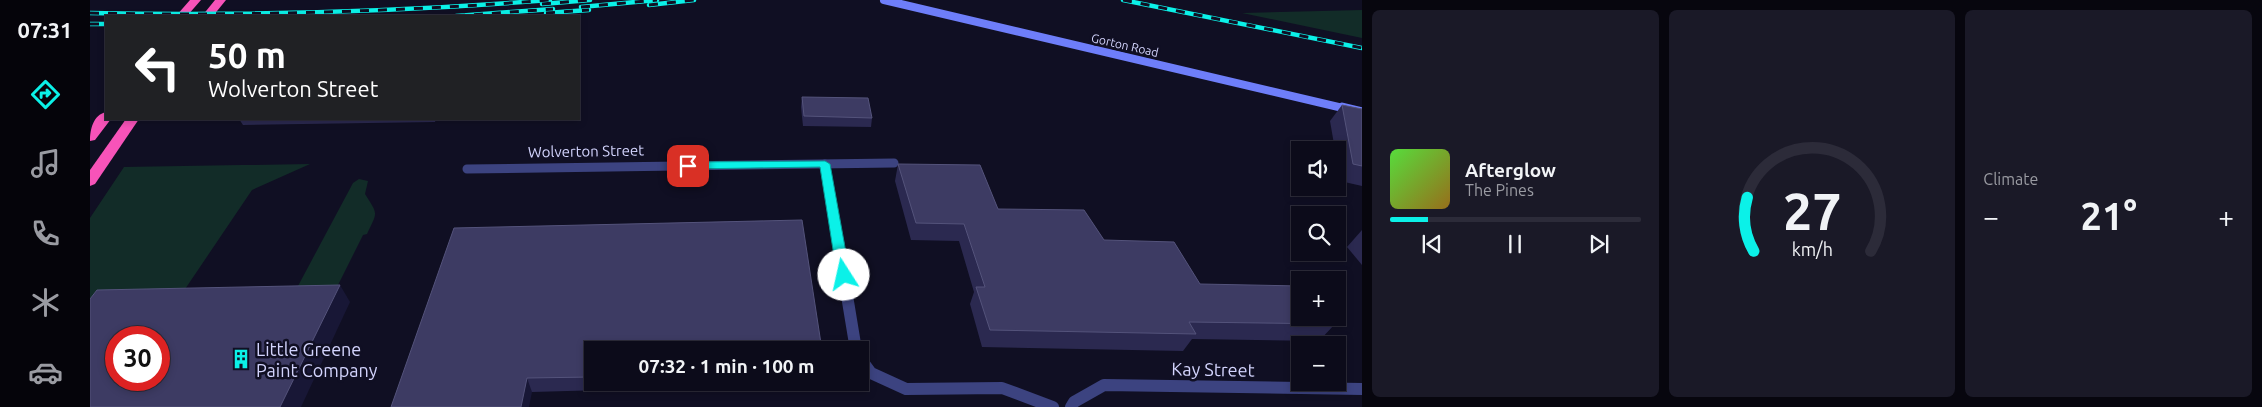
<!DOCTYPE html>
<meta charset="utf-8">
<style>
body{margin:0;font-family:Ubuntu,sans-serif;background:#1a1927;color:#f1f3f6;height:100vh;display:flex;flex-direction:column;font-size:19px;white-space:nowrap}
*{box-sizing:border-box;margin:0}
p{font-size:16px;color:#9a9ba2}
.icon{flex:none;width:28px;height:28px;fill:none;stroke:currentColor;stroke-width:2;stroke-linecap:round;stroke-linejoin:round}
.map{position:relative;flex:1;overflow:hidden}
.drawer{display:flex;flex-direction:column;gap:10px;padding:10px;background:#07060e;width:900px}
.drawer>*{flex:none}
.guide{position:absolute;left:15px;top:15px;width:475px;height:105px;border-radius:0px;box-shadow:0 2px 8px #0003,0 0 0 1px #2c2b39;background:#202124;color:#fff;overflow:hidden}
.buttons{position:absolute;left:1201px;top:141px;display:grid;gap:10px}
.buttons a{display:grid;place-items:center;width:55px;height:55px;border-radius:0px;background:#0c0b1a;box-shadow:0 2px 8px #0003,0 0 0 1px #2c2b39;font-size:25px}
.speed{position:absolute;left:15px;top:326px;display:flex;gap:10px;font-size:25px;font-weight:700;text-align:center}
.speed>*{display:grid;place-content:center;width:65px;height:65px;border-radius:50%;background:#0c0b1a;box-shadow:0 2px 8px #0003,0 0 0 1px #2c2b39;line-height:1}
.speed .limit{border:8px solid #d22;background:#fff;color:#111}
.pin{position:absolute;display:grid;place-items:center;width:42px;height:42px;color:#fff;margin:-21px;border-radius:10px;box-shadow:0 2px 8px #0006}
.me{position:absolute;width:55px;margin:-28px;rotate:350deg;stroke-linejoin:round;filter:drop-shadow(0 0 4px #0008)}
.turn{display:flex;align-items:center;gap:18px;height:105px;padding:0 20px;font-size:22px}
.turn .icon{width:65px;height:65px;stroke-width:2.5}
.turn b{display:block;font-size:35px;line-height:42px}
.big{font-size:38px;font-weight:700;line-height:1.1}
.drawer .tile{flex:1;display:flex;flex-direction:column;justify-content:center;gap:8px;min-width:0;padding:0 18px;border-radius:8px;background:#1a1927}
.drawer .dial{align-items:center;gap:0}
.dial svg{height:130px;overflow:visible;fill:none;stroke:#2c2b39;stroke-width:7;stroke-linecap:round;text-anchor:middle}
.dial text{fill:#f1f3f6;stroke:none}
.song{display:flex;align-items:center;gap:15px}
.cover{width:60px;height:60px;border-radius:8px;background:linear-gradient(135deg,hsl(110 70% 55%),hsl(40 70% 35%))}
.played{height:5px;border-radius:2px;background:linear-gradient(90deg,#0bf1e8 15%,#2c2b39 15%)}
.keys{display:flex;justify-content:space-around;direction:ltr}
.heat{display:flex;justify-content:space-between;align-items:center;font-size:28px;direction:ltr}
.drawer .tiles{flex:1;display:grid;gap:10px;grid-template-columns:repeat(3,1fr)}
.trip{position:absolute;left:494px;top:341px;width:285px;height:50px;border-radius:0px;background:#0c0b1a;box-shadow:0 2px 8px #0003,0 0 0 1px #2c2b39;font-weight:700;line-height:50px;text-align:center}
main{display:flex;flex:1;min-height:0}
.tabs{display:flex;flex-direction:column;width:90px;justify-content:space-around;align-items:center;background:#05040a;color:#9a9ba2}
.tabs .icon{width:35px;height:35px}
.tabs .current{color:#0bf1e8}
.tabs b{font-size:22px;color:#f1f3f6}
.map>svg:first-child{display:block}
</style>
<main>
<nav class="tabs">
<b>07:31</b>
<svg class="icon current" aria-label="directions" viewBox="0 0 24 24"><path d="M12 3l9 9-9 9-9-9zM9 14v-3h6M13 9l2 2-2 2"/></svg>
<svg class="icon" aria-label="music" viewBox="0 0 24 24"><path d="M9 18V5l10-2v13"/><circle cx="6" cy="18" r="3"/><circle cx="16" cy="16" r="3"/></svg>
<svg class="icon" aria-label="phone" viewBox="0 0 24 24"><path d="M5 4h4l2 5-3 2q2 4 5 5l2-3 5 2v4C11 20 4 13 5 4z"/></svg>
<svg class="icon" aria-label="climate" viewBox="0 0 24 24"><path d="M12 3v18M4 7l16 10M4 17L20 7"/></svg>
<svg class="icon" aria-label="car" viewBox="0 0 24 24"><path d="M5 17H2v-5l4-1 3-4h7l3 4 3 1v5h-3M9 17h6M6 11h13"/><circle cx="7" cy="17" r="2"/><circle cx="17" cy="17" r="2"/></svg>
</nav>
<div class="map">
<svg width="1272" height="407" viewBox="0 0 1272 407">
<rect width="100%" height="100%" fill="#100f23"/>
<g fill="#122c28">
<polygon points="1272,10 1272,38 1152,13"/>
<polygon points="220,164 162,190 85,304 0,334 0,218 34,167"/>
<path d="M269 179 278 181 275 194C288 215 288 211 277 234L273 235 241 299 200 301 263 183Z"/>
</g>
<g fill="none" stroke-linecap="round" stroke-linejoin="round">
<g stroke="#3c4380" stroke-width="9">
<polyline points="735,164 748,242"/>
<polyline points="377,169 804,163"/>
</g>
<g stroke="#3c4380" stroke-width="12">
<polyline points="748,241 766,350"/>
<polyline points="770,358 781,373 816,389 912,388 963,407"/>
<polyline points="981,407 984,402 1014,385 1272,389"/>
</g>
<polyline stroke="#6e7ef9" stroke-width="8" points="794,0 1257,109"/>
<polyline stroke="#6e7ef9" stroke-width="9" points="1252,107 1272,112"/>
<g fill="#f753b9" fill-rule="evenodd">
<polygon points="100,0 111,0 97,16 86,16"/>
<polygon points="125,0 136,0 123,16 112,16"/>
<path d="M16 112V119H21L5 140 0 141C0 130 3 115 16 112Z"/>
<polygon points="36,119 49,119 5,184 0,186 0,170"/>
</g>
<defs>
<g id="rail">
<polyline points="1033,0 1272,48"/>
<polyline points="452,4 500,0"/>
<polyline points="559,5 604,0"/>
<polyline points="491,7 567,0"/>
<path d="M0 13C154 16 307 12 460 0"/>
<polyline points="456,13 499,10"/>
<polyline points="366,16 463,9"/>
<polyline points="0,24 16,24"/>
</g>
</defs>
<use href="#rail" stroke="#0bf1e8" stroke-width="4.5"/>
<use href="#rail" stroke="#100f23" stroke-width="3" stroke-dasharray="9" stroke-linecap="butt"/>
</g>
<g fill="#2b2950">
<polygon points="712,97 782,118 781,127 713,126 711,107"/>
<polygon points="1252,105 1272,109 1272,186 1250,181 1248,165 1248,150 1245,150 1240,121"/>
<polygon points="149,119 346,119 345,122 153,125"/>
<polygon points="808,164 908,209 1014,240 1110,284 1245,324 1229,341 1102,339 1093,351 892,347 880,304 884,292 869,241 821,240 805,181"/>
<polygon points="1272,230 1272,265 1257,247"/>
<polygon points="502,350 502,382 733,382 733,384 442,392 301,407"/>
</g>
<g fill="#181736">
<polygon points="250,285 260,302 211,407 190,407"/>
<polygon points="437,378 442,392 439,407 431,407"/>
</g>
<g fill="#3d3b63" stroke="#54537b" fill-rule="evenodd">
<polygon points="712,97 778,98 782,118 714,116"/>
<polygon points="1252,105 1272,109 1272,166 1263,164"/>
<polygon points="808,164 890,165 908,209 994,210 1014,240 1084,242 1110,284 1210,286 1210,318 1240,318 1245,324 1099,322 1106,334 900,330 886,287 895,287 874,224 826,223"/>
<polygon points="712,220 732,350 502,350 502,377 437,378 431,407 301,407 364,228"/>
<path d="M250 285 190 407H0V299L7 290ZM26 338H69V380H26Z"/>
</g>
<polygon fill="#0bf1e8" stroke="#079d97" points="735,161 740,164 760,275 754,280 747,275 730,167 598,169 593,166 598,162"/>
<defs>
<symbol id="building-bare" viewBox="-9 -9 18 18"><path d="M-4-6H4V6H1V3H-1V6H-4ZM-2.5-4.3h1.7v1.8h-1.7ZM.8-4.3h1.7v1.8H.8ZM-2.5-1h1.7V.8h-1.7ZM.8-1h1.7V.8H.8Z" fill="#0bf1e8" stroke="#100f23" stroke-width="2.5" paint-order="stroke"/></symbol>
</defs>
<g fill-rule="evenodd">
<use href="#building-bare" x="137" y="345" width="28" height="28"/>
</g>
<g text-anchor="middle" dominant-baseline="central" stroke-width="5" stroke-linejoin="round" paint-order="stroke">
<g font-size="12" fill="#d3d4fd" stroke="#100f23">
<text transform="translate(1035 45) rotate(13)">Gorton Road</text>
</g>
<g font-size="15" fill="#d3d4fd" stroke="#100f23">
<text transform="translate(496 151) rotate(-1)">Wolverton Street</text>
</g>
<g font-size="18" fill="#d3d4fd" stroke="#100f23" text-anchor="start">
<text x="166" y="349">Little Greene<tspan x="166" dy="21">Paint Company</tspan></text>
</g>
<g font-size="18" fill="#d3d4fd" stroke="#100f23">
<text transform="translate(1123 369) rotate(1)">Kay Street</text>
</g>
</g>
</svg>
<div class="buttons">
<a><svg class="icon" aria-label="sound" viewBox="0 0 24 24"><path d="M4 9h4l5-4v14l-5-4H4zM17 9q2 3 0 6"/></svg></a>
<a><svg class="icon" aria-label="search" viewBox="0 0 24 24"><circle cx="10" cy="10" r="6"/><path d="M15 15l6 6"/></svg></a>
<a>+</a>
<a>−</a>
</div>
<div class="speed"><div class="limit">30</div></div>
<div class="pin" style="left:598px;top:166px;background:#d93025"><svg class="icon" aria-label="arrive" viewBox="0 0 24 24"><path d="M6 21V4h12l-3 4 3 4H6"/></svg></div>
<svg class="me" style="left:754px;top:275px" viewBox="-20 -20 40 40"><circle r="19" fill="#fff"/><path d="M0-13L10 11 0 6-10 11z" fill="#0bf1e8"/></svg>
<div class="trip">07:32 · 1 min · 100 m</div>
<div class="guide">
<div class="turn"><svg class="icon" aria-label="left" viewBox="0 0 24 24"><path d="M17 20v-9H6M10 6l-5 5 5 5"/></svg><div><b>50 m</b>Wolverton Street</div></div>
</div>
</div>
<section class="drawer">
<div class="tiles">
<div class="tile">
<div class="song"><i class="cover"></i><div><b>Afterglow</b><p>The Pines</p></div></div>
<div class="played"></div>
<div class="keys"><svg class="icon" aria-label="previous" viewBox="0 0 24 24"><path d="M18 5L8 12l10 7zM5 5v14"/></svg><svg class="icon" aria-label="pause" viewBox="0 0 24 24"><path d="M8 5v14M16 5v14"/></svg><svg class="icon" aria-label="next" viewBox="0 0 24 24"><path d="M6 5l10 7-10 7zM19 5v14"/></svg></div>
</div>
<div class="tile dial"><svg viewBox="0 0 100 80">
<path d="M14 69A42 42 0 1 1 86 69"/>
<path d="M14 69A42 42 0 0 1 10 36" stroke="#0bf1e8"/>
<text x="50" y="56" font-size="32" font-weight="700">27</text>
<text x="50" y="72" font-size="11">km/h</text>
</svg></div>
<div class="tile"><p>Climate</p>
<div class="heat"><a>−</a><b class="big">21°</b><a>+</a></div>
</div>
</div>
</section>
</main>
